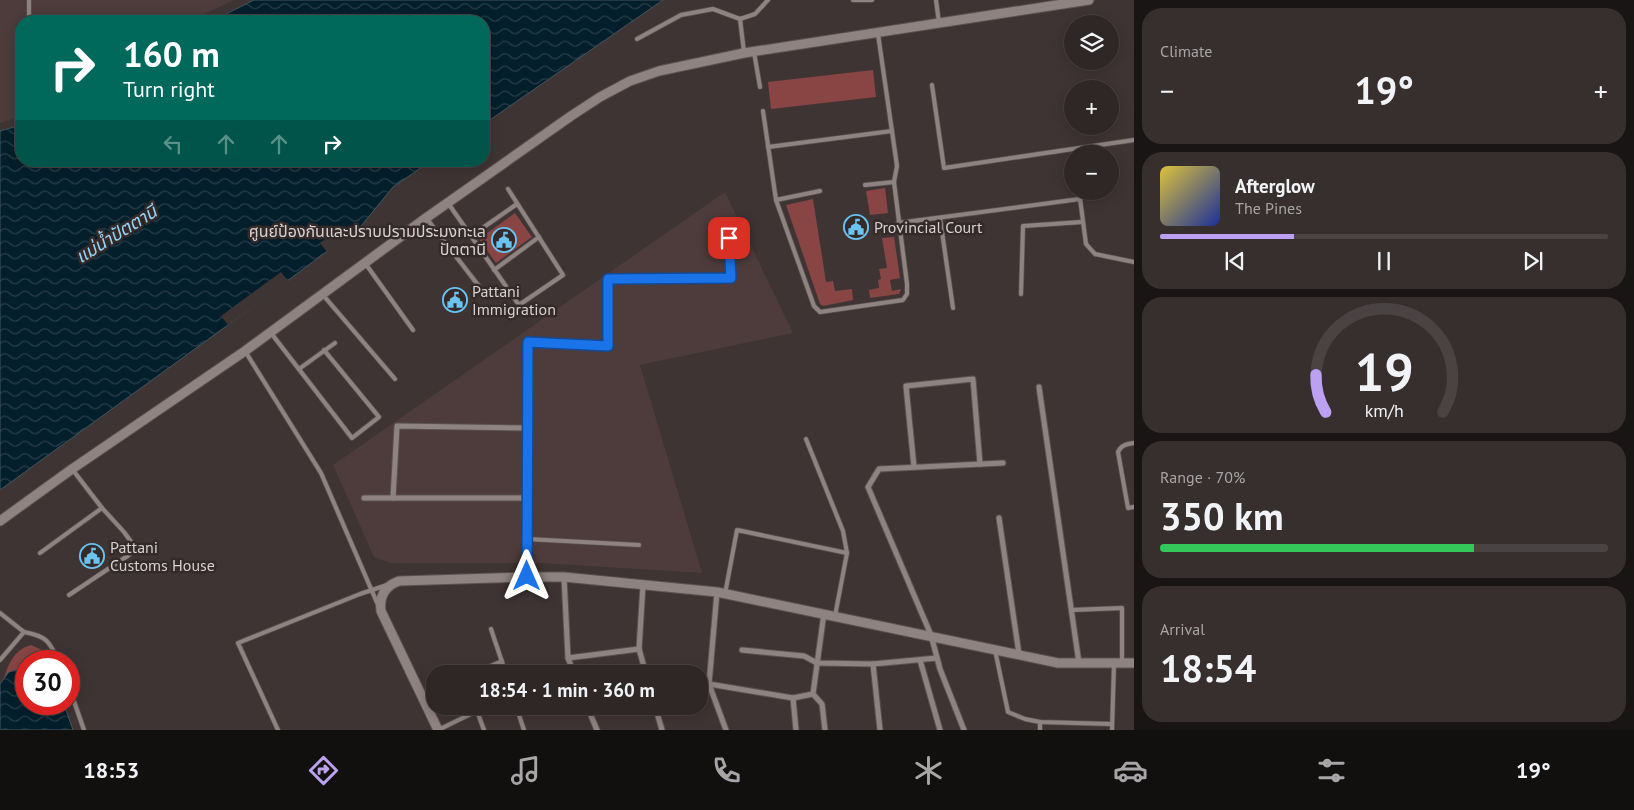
<!DOCTYPE html>
<meta charset="utf-8">
<style>
body{margin:0;font-family:"PT Sans","Noto Sans Thai",sans-serif;background:#362f2e;color:#f1f3f6;height:100vh;display:flex;flex-direction:column;font-size:19px;white-space:nowrap}
*{box-sizing:border-box;margin:0}
p{font-size:16px;color:#a7a5a7}
.icon{flex:none;width:28px;height:28px;fill:none;stroke:currentColor;stroke-width:2;stroke-linecap:round;stroke-linejoin:round}
.map{position:relative;flex:1;overflow:hidden}
.drawer{display:flex;flex-direction:column;gap:8px;padding:8px;background:#191515;width:500px}
.drawer>*{flex:none}
.top-card{position:absolute;left:15px;top:15px;width:475px;height:152px;border-radius:20px;box-shadow:0 2px 12px #0003,0 0 0 1px #494443;background:#00695c;color:#fff;overflow:hidden}
.fabs{position:absolute;left:1064px;top:15px;display:grid;gap:10px}
.fabs a{display:grid;place-items:center;width:55px;height:55px;border-radius:50%;background:#2e2726;box-shadow:0 2px 12px #0003,0 0 0 1px #494443;font-size:25px}
.speed{position:absolute;left:15px;top:650px;display:flex;gap:10px;font-size:25px;font-weight:700;text-align:center}
.speed>*{display:grid;place-content:center;width:65px;height:65px;border-radius:50%;background:#2e2726;box-shadow:0 2px 12px #0003,0 0 0 1px #494443;line-height:1}
.speed .limit{border:8px solid #d22;background:#fff;color:#111}
.pin{position:absolute;display:grid;place-items:center;width:42px;height:42px;color:#fff;margin:-21px;border-radius:10px;box-shadow:0 2px 8px #0006}
.me{position:absolute;width:55px;margin:-28px;rotate:0deg;stroke-linejoin:round;filter:drop-shadow(0 0 4px #0008)}
.turn{display:flex;align-items:center;gap:18px;height:105px;padding:0 25px;font-size:22px}
.turn .icon{width:65px;height:65px;stroke-width:2.5}
.turn b{display:block;font-size:35px;line-height:42px}
.lanes{display:flex;align-items:center;height:48px;padding:0 25px;background:#0003;justify-content:center;gap:25px;direction:ltr}
.lanes .off{opacity:.35}
.big{font-size:38px;font-weight:800;line-height:1.1}
.drawer .card{flex:1;display:flex;flex-direction:column;justify-content:center;gap:8px;min-width:0;padding:0 18px;border-radius:20px;background:#362f2e}
.drawer .dial{align-items:center;gap:0}
.dial svg{height:130px;overflow:visible;fill:none;stroke:#494443;stroke-width:7;stroke-linecap:round;text-anchor:middle}
.dial text{fill:#f1f3f6;stroke:none}
.song{display:flex;align-items:center;gap:15px}
.cover{width:60px;height:60px;border-radius:8px;background:linear-gradient(135deg,hsl(50 70% 55%),hsl(230 70% 35%))}
.played{height:5px;border-radius:2px;background:linear-gradient(90deg,#bca0f2 30%,#494443 30%)}
.keys{display:flex;justify-content:space-around;direction:ltr}
.heat{display:flex;justify-content:space-between;align-items:center;font-size:28px;direction:ltr}
.charge{height:8px;border-radius:4px;background:linear-gradient(90deg,#34c759 70%,#494443 0)}
.trip{position:absolute;left:426px;top:665px;width:282px;height:50px;border-radius:20px;background:#2e2726;box-shadow:0 2px 12px #0003,0 0 0 1px #494443;font-weight:800;line-height:50px;text-align:center}
.tab-bar{display:flex;height:80px;justify-content:space-around;align-items:center;background:#12100f;color:#a7a5a7}
.tab-bar .icon{width:35px;height:35px}
.tab-bar .current{color:#bca0f2}
.tab-bar b{font-size:22px;color:#f1f3f6}
main{display:flex;flex:1;min-height:0}
.map>svg:first-child{display:block}
</style>
<main>
<div class="map">
<svg width="1134" height="730" viewBox="0 0 1134 730">
<defs>
<pattern id="park-tufts" width="24" height="20" patternUnits="userSpaceOnUse" patternTransform="scale(1.25)"><rect width="24" height="20" fill="#884544"/><path d="M3 7l-1-3M5 7V3M7 7l1-3M15 17l-1-3M17 17v-4M19 17l1-3" fill="none" stroke="#985f5e"/></pattern>
<pattern id="water-waves" width="16" height="10" patternUnits="userSpaceOnUse" patternTransform="scale(1.25)"><rect width="16" height="10" fill="#041f2c"/><path d="M0 5q4-4 8 0t8 0" fill="none" stroke="#283e4a"/></pattern>
</defs>
<rect width="100%" height="100%" fill="#3e3433"/>
<g fill="#4d3c3b">
<polygon points="0,0 234,0 190,21 21,21 21,116 0,123"/>
<polygon points="725,192 793,333 640,365 702,573 541,563 391,563 374,557 333,465"/>
</g>
<g fill="#884544">
<polygon points="873,70 876,97 771,109 768,82"/>
<polygon points="885,188 888,213 870,215 866,191"/>
<polygon points="813,199 826,282 833,281 835,291 852,289 853,300 823,306 820,304 786,205"/>
<polygon points="515,213 532,237 496,263 479,239"/>
<polygon points="894,237 900,278 890,280 892,291 901,289 899,294 870,298 869,290 879,288 878,280 881,279 879,269 887,268 882,238"/>
</g>
<path fill="url(#park-tufts)" d="M31 645 42 650 49 661H26V704H64L73 730H0C0 701 0 653 31 645Z"/>
<g fill="url(#water-waves)" stroke="#43545d">
<polygon points="254,0 663,0 484,124 484,21 212,21"/>
<polygon points="21,125 21,161 431,161 393,187 361,226 228,325 0,490 0,131"/>
<polygon points="26,667 26,704 64,704 73,730 0,730 0,684 9,672"/>
</g>
<g fill="#3e3433">
<polygon points="342,227 349,236 327,252 320,243"/>
<polygon points="281,272 288,281 228,325 221,316"/>
</g>
<g fill="none" stroke-linecap="round" stroke-linejoin="round">
<defs>
<g id="service">
<polyline points="853,0 872,0"/>
<polyline points="936,0 939,23"/>
<polyline points="740,19 744,52"/>
<polyline points="29,21 29,0"/>
<polyline points="637,39 681,15 713,9 740,19 755,14 768,0"/>
<polyline points="754,52 760,87"/>
<polyline points="932,85 944,168 1134,140"/>
<polyline points="763,111 776,200 814,306 820,312 903,300 907,294 907,284 894,182 897,166 878,34"/>
<polyline points="768,147 892,131"/>
<polyline points="865,185 894,182"/>
<polyline points="1079,191 1086,244 1095,254 1134,262"/>
<polyline points="776,200 820,191"/>
<polyline points="448,203 519,305 563,275 508,189"/>
<polyline points="940,218 953,308"/>
<polyline points="427,219 485,294"/>
<polyline points="898,223 1080,199"/>
<polyline points="471,236 517,204"/>
<polyline points="365,263 413,330"/>
<polyline points="494,270 539,237"/>
<polyline points="1021,294 1023,226 1082,222"/>
<polyline points="323,295 395,379"/>
<polyline points="271,333 352,438 379,417 324,350"/>
<polyline points="245,351 321,473 378,605"/>
<polyline points="299,369 335,343"/>
<polyline points="806,439 843,531 847,553"/>
<path d="M1134 443C1127 444 1121 445 1118 452L1128 508 1134 507"/>
<polyline points="527,539 639,545"/>
<polyline points="40,553 102,508"/>
<polyline points="725,594 737,530 847,553 835,616"/>
<polyline points="69,595 129,555 132,550 132,543 124,532 102,508 72,469"/>
<polyline points="1071,610 1122,608 1122,662"/>
<polyline points="0,613 24,632"/>
<polyline points="491,629 506,674"/>
<polyline points="995,650 1008,712 1025,719 1040,722 1111,724"/>
<path d="M0 660 24 632C46 636 50 641 58 661"/>
<polyline points="472,674 502,661"/>
<polyline points="69,687 84,730"/>
<polyline points="516,706 524,730"/>
<polyline points="278,730 238,643 360,594 387,585"/>
<polyline points="438,730 477,711 484,730"/>
<polyline points="1040,730 1040,722"/>
<polyline points="1112,730 1114,664"/>
</g>
<g id="minor">
<polyline points="1039,387 1079,663"/>
<polyline points="914,467 906,386 973,379 980,464"/>
<polyline points="364,498 393,498"/>
<polyline points="527,498 393,498 397,426 527,428"/>
<polyline points="999,518 1019,654"/>
<polyline points="527,577 528,342 608,346 608,279 731,278 729,251 729,224"/>
<polyline points="564,577 568,658 574,674"/>
<polyline points="643,585 639,649 646,674"/>
<polyline points="717,592 709,684 726,730"/>
<polyline points="824,613 813,694 822,704 825,730"/>
<polyline points="742,650 804,656 817,663 873,664 937,658"/>
<polyline points="568,658 639,649"/>
<polyline points="920,660 940,730"/>
<polyline points="873,664 880,730"/>
<polyline points="709,684 793,698 813,694"/>
<polyline points="793,698 796,730"/>
<polyline points="587,706 597,730"/>
<polyline points="655,706 662,730"/>
<polyline points="964,730 940,669 931,635 868,487 879,469 1003,463"/>
</g>
<g id="tertiary">
<polyline points="0,521 72,469 245,351 426,218 571,116 600,97 630,81 659,71 744,53 1089,0"/>
<path d="M438 730 381 611C379 596 385 586 399 581L527 577H564L717 592 1058 663H1134"/>
</g>
</defs>
<use href="#service" stroke="#5a5251" stroke-width="5.5"/>
<use href="#minor" stroke="#5a5251" stroke-width="7"/>
<use href="#tertiary" stroke="#5a5251" stroke-width="11"/>
<use href="#service" stroke="#8f8382" stroke-width="4"/>
<use href="#minor" stroke="#8f8382" stroke-width="5"/>
<use href="#tertiary" stroke="#8f8382" stroke-width="9"/>
</g>
<g fill="none" stroke-linecap="round" stroke-linejoin="round">
<defs>
<polyline id="route" points="527,576 528,342 608,346 608,279 731,278 729,238"/>
</defs>
<use href="#route" stroke="#114b97" stroke-width="12"/>
<use href="#route" stroke="#1a73e8" stroke-width="9"/>
</g>
<defs>
<symbol id="civic-ring" viewBox="-11 -11 22 22"><circle r="9.5" fill="#342a29" stroke="#6bc3f2" stroke-width="1.5"/><path d="M-.6-6.5H3V-4.5H.6V-3L4-1V1h2V6H-6V1h2V-1L-.6-3ZM-1.2 2.5V6h2.4V2.5Z" fill="#6bc3f2"/></symbol>
</defs>
<g fill-rule="evenodd">
<use href="#civic-ring" x="842" y="213" width="28" height="28"/>
<use href="#civic-ring" x="490" y="226" width="28" height="28"/>
<use href="#civic-ring" x="441" y="286" width="28" height="28"/>
<use href="#civic-ring" x="78" y="542" width="28" height="28"/>
</g>
<g text-anchor="middle" dominant-baseline="central" stroke-width="5" stroke-linejoin="round" paint-order="stroke">
<g font-size="16" fill="#d7d1d0" stroke="#342a29" text-anchor="start">
<text x="874" y="227">Provincial Court</text>
<text x="486" y="231" text-anchor="end">ศูนย์ป้องกันและปราบปรามประมงทะเล<tspan x="486" dy="18">ปัตตานี</tspan></text>
<text x="472" y="291">Pattani<tspan x="472" dy="18">Immigration</tspan></text>
<text x="110" y="547">Pattani<tspan x="110" dy="18">Customs House</tspan></text>
</g>
<g font-size="18" font-style="italic" fill="#95d3f7" stroke="#342a29">
<text transform="translate(116 234) rotate(-32)">แม่น้ำปัตตานี</text>
</g>
</g>
</svg>
<div class="fabs">
<a><svg class="icon" aria-label="layers" viewBox="0 0 24 24"><path d="M12 4l9 5-9 5-9-5zM3 14l9 5 9-5"/></svg></a>
<a>+</a>
<a>−</a>
</div>
<div class="speed"><div class="limit">30</div></div>
<div class="pin" style="left:729px;top:238px;background:#d93025"><svg class="icon" aria-label="arrive" viewBox="0 0 24 24"><path d="M6 21V4h12l-3 4 3 4H6"/></svg></div>
<svg class="me" style="left:527px;top:576px" viewBox="-20 -20 40 40"><path d="M0-17L14 15 0 8-14 15z" fill="#1a73e8" stroke="#fff" stroke-width="4"/></svg>
<div class="trip">18:54 · 1 min · 360 m</div>
<div class="top-card">
<div class="turn"><svg class="icon" aria-label="right" viewBox="0 0 24 24"><path d="M7 20v-9h11M14 6l5 5-5 5"/></svg><div><b>160 m</b>Turn right</div></div>
<div class="lanes"><svg class="icon off" aria-label="left" viewBox="0 0 24 24"><path d="M17 20v-9H6M10 6l-5 5 5 5"/></svg><svg class="icon off" aria-label="ahead" viewBox="0 0 24 24"><path d="M12 20V5M6 11l6-6 6 6"/></svg><svg class="icon off" aria-label="ahead" viewBox="0 0 24 24"><path d="M12 20V5M6 11l6-6 6 6"/></svg><svg class="icon" aria-label="right" viewBox="0 0 24 24"><path d="M7 20v-9h11M14 6l5 5-5 5"/></svg></div>
</div>
</div>
<section class="drawer">
<div class="card"><p>Climate</p>
<div class="heat"><a>−</a><b class="big">19°</b><a>+</a></div>
</div>
<div class="card">
<div class="song"><i class="cover"></i><div><b>Afterglow</b><p>The Pines</p></div></div>
<div class="played"></div>
<div class="keys"><svg class="icon" aria-label="previous" viewBox="0 0 24 24"><path d="M18 5L8 12l10 7zM5 5v14"/></svg><svg class="icon" aria-label="pause" viewBox="0 0 24 24"><path d="M8 5v14M16 5v14"/></svg><svg class="icon" aria-label="next" viewBox="0 0 24 24"><path d="M6 5l10 7-10 7zM19 5v14"/></svg></div>
</div>
<div class="card dial"><svg viewBox="0 0 100 80">
<path d="M14 69A42 42 0 1 1 86 69"/>
<path d="M14 69A42 42 0 0 1 8 46" stroke="#bca0f2"/>
<text x="50" y="56" font-size="32" font-weight="700">19</text>
<text x="50" y="72" font-size="11">km/h</text>
</svg></div>
<div class="card"><p>Range · 70%</p><b class="big">350 km</b><div class="charge"></div></div>
<div class="card"><p>Arrival</p><b class="big">18:54</b></div>
</section>
</main>
<nav class="tab-bar">
<b>18:53</b>
<svg class="icon current" aria-label="directions" viewBox="0 0 24 24"><path d="M12 3l9 9-9 9-9-9zM9 14v-3h6M13 9l2 2-2 2"/></svg>
<svg class="icon" aria-label="music" viewBox="0 0 24 24"><path d="M9 18V5l10-2v13"/><circle cx="6" cy="18" r="3"/><circle cx="16" cy="16" r="3"/></svg>
<svg class="icon" aria-label="phone" viewBox="0 0 24 24"><path d="M5 4h4l2 5-3 2q2 4 5 5l2-3 5 2v4C11 20 4 13 5 4z"/></svg>
<svg class="icon" aria-label="climate" viewBox="0 0 24 24"><path d="M12 3v18M4 7l16 10M4 17L20 7"/></svg>
<svg class="icon" aria-label="car" viewBox="0 0 24 24"><path d="M5 17H2v-5l4-1 3-4h7l3 4 3 1v5h-3M9 17h6M6 11h13"/><circle cx="7" cy="17" r="2"/><circle cx="17" cy="17" r="2"/></svg>
<svg class="icon" aria-label="filters" viewBox="0 0 24 24"><path d="M4 7h16M4 17h16"/><circle cx="9" cy="7" r="2"/><circle cx="15" cy="17" r="2"/></svg>
<b>19°</b>
</nav>
